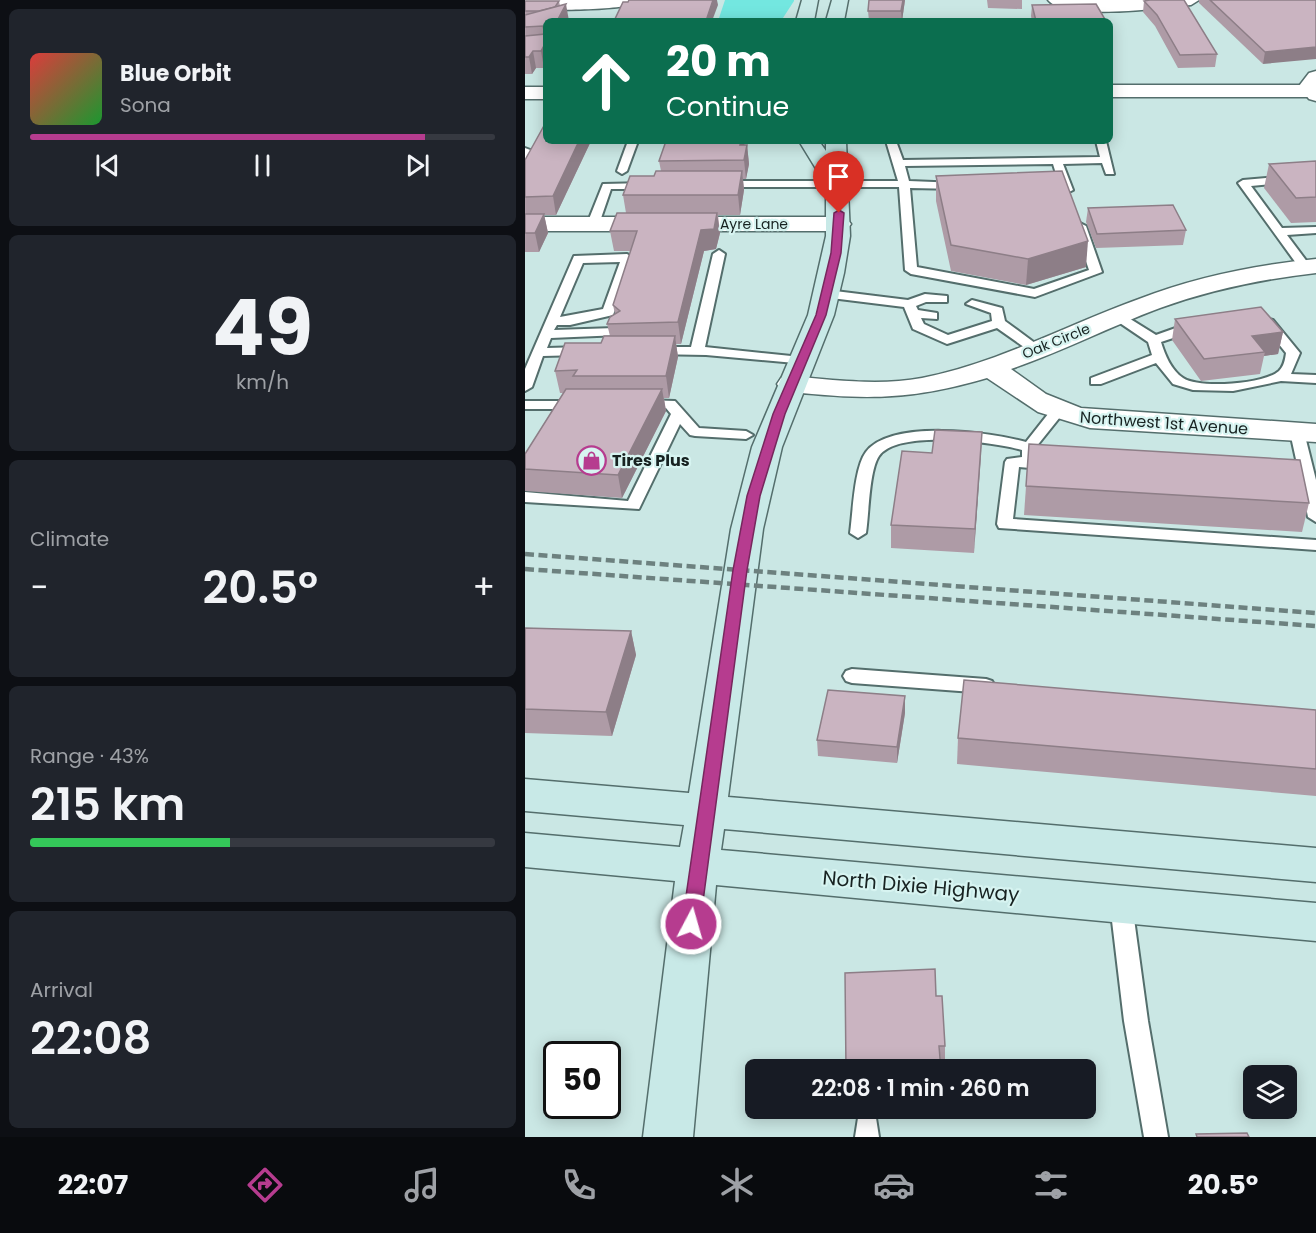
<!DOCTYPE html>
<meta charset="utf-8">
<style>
body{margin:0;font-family:Poppins,sans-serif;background:#20242c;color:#f1f3f6;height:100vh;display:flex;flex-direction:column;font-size:22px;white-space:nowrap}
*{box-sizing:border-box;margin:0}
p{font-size:20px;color:#9ea1a6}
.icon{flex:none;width:33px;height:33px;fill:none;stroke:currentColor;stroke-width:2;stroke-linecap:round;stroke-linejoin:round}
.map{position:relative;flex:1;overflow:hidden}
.drawer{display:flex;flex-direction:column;gap:9px;padding:9px;background:#0d0f14;width:525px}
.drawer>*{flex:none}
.banner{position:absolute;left:18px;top:18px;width:570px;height:126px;border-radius:9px;box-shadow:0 3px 15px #0003;background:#0b6e4f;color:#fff;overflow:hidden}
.tools{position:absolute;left:718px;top:1065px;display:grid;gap:12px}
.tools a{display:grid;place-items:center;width:54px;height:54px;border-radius:9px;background:#171b24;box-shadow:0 3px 15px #0003;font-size:30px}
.speed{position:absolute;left:18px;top:1041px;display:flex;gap:12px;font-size:30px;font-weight:700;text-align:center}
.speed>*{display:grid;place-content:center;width:78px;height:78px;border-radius:50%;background:#171b24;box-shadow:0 3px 15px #0003;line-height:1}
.speed .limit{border:3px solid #111;border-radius:9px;background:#fff;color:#111}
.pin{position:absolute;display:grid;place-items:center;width:51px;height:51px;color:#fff;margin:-62px -26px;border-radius:50% 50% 50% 0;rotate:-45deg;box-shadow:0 0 6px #0007}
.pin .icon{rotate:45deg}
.me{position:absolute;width:66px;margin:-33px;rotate:6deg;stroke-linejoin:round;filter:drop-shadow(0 0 4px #0008)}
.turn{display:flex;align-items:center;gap:21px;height:126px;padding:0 24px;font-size:27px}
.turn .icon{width:78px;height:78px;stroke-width:2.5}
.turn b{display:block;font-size:42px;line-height:51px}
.big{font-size:45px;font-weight:600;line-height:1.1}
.drawer .tile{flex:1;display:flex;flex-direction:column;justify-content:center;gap:9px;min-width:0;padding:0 21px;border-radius:9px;background:#20242c}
.drawer .dial{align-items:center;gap:0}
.dial b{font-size:78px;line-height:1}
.song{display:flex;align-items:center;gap:18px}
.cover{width:72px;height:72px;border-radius:9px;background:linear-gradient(135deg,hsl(0 70% 55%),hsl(130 70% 35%))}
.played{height:6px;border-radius:3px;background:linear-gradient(90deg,#b63c8f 85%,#363941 85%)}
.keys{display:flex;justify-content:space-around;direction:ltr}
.heat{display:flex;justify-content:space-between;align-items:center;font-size:33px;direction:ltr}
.charge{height:9px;border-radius:4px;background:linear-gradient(90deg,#34c759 43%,#363941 0)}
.trip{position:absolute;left:220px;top:1059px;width:351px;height:60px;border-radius:9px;background:#171b24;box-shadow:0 3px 15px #0003;font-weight:600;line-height:60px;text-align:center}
.dock{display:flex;height:96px;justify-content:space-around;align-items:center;background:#090b0e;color:#9ea1a6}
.dock .icon{width:42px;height:42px}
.dock .selected{color:#b63c8f}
.dock b{font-size:27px;color:#f1f3f6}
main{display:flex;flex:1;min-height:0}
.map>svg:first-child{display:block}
</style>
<main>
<section class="drawer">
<div class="tile">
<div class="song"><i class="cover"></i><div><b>Blue Orbit</b><p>Sona</p></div></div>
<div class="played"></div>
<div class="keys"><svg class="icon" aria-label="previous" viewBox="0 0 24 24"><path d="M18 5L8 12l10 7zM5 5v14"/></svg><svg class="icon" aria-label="pause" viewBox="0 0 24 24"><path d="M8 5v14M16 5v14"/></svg><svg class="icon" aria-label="next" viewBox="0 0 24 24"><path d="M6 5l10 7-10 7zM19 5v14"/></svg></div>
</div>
<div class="tile dial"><b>49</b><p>km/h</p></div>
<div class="tile"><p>Climate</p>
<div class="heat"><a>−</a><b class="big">20.5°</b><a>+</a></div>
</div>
<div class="tile"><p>Range · 43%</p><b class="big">215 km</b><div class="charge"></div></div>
<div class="tile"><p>Arrival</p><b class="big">22:08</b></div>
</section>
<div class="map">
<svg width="791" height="1137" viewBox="0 0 791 1137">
<rect width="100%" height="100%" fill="#cae7e4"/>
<polygon fill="#73e7e0" points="200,0 269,0 269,1 256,21 193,21"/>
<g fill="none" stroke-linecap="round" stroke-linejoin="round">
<defs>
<g id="service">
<polygon points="103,141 113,141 102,171 97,174 92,171"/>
<polygon points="361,141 371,141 378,160 575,157 571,141 581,141 589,174 581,174 577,163 538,164 548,190 542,193 536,190 528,164 380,166 384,181 434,183 439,186 434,189 385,188 392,267 509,289 564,270 549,226 555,223 561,226 577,272 510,297 386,274 380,270 374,187 196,187 191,184 196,181 373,181"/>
<polygon points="0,148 8,151 4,160 0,161"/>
<polygon points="791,174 791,180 726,186 757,228 791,227 791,233 762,235 786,267 780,271 776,270 713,183 718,180"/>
<polygon points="78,184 122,183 127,186 122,189 86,189 74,224 64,226 62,224"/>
<polygon points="194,250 200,254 180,347 276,357 281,358 281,364 181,355 126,354 124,351 131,347 166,347 188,254"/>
<path d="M102 254 108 258 88 315 45 325H32L29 330 90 328 97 332 95 335 26 338 22 348 57 347 64 351 57 355 18 356 7 387 0 391V369L49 256ZM95 262 78 309 35 317 58 263Z"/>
<polygon points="302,290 383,300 400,294 422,296 422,302 401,302 391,306 393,310 412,313 412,319 396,318 399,324 423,335 467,321 466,313 441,304 447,300 477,308 480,321 518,349 511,353 506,352 472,328 422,344 388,329 379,307 298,297 296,294"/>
<path d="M594 312 631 335 662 324H672V330L636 342C640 355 646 370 658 378 674 389 740 384 754 371 759 366 760 360 761 353L737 323 743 319 748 320 775 353 766 374 791 375V383L756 381 708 391 668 390 648 384 631 363 576 384H566V378L627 355 623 342 589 319V313Z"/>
<polygon points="118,400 150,401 174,428 221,431 228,435 221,439 170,436 165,435 155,424 114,509 0,502 0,492 103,501 146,414 141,408 113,407 111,404 113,401"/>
<polygon points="0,401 53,401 60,405 53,409 0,409"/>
<path d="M532 408 539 412 511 447 512 463 505 468 494 467 488 519 791 540V550L474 528 472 524 480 462 482 459 497 457V450C469 442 373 429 354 456 344 471 344 514 341 533L333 538 325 533C328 512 329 468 341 452 366 419 465 432 501 442L527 409Z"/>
<polygon points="772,428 779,432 791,480 791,522 783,517 776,482 758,481 750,476 758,471 774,473 765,432"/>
<polygon points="327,669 461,679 467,681 470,686 467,691 461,693 327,683 321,681 318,676 321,671"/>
<polygon points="596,895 604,897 607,904 623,1021 643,1137 619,1137 599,1021 585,904 588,897"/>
<polygon points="342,1115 351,1118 354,1137 330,1137 333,1118"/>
</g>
<g id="minor">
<path d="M0 0H120C112 11 19 10 0 10Z"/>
<path d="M523 0H674L666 5C640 8 539 21 523 0Z"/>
<polygon points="791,71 791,101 784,99 774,86 784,73"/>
<polygon points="0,217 314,217 322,219 326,224 322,229 314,231 0,231"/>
<path d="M791 259V273C737 279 685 290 635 308 584 327 536 352 486 369L521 394 556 408 791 424V442L565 428 513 412 462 378C387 400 343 400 266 392L256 390 252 384 256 378 266 376C309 380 354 386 397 378 473 363 542 325 614 299 671 277 731 265 791 259Z"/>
</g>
<g id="tertiary">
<rect x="585" y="85" width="206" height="12"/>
<rect x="0" y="87" width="21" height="12"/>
</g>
<g id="secondary">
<polygon points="277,0 293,0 289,21 271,21"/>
<polygon points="307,0 323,0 319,21 301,21"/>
<polygon points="274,141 294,141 301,151 301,141 321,141 325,236 319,273 309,315 257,447 238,529 203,797 791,848 791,882 199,829 196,850 791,903 791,941 191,885 168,1137 118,1137 150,881 0,867 0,833 155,847 159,825 0,811 0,779 164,793 206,529 227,447 283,315 301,236 301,185"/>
</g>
</defs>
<use href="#service" stroke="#546e6c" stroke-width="4"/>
<use href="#minor" stroke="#546e6c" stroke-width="3"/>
<use href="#tertiary" stroke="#546e6c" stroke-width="3"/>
<use href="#secondary" stroke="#546e6c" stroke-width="3"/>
<use href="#service" fill="#fff" fill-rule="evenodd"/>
<use href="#minor" fill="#fff" fill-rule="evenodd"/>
<use href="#tertiary" fill="#fff" fill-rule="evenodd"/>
<use href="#secondary" fill="#c8e9e7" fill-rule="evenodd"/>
<g stroke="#6d817f" stroke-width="4.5" stroke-dasharray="9 4.5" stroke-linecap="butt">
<polyline points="0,554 791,613"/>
<polyline points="0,569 791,626"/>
</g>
</g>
<g fill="#ae9ba6">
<polygon points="380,0 377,21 344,21 343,11"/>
<polygon points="462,0 497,0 497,9 463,8"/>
<polygon points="674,0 791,0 738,64 674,3"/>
<polygon points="0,1 34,1 35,6 44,20 19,68 11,68 7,74 0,74"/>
<polygon points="619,1 692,54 690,67 653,68 630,26 618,12"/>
<polygon points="507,5 581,21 507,21 506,16"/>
<polygon points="21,141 66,141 31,215 19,215 23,233 14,252 0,252 0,160"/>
<polygon points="220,145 222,145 224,164 221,179 218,179 219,190 215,215 193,215 195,233 191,249 179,251 156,344 151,344 153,357 144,398 139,398 141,411 97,498 0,491 0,454 38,393 35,393 30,371 76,343 85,336 82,324 90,314 88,305 106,251 89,251 85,231 101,213 98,195 129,176 136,171 134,161"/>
<polygon points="791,161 791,222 766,223 739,188 744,164"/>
<polygon points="411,176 561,267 501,285 426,271 411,201"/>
<polygon points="563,208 661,230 658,245 571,248 561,222"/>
<polygon points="650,319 758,332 753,354 739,356 735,374 676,381 647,340"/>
<polygon points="457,432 449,553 366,548 366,525 407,453"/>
<polygon points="504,444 784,503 777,532 499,515"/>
<polygon points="0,628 106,631 111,655 87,736 0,733"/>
<polygon points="791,710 791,796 432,764 433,738"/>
<polygon points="380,713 372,763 293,756 292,740"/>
<polygon points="411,996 420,1046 420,1068 416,1068"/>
</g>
<g fill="#8d7e87">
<polygon points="188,0 192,0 193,5 187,21 181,21"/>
<polygon points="378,0 380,0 377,21 376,11"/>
<polygon points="41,4 44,21 32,21"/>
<polygon points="21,42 21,65 19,68 16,51"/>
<polygon points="791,47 791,59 738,64 740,52"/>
<polygon points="8,51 11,68 7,74 4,57"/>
<polygon points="54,141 66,141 31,215 28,196"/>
<polygon points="216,141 219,141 220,149 215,145"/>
<polygon points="222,145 224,164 221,179 219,160"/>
<polygon points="217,171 219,190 215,215 213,195"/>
<polygon points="192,213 195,233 191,249 179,251 156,344 153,322 176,230"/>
<polygon points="19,214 23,233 14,252 10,233"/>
<polygon points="563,241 561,267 501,285 503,259"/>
<polygon points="758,332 753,354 739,356 740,352 727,336"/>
<polygon points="150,336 153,357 144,398 141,376"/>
<polygon points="137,389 141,411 97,498 93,475"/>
<polygon points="457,432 456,455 449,553 450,529"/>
<polygon points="106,631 111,655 87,736 81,712"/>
<polygon points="380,696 380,713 372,763 372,747"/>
</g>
<g fill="#cab4c1" stroke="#8d7e87" stroke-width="1.5">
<polygon points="104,0 188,0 181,21 89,21 98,2 103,2"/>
<polygon points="344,0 378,0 376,11 343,11"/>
<polygon points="625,0 659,0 692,54 655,55 632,15 619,1"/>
<polygon points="685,0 791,0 791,47 740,52"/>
<polygon points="0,1 34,1 30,7 14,11 0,11"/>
<polygon points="41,4 32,21 21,21 21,42 16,51 8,51 4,57 0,57 0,36 20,34 18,26 0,27 0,15"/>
<polygon points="571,4 581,21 511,21 507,5"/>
<polygon points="21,122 21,141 54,141 28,196 0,197 0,160"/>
<polygon points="141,141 216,141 215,145 222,145 219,160 134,161"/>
<polygon points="791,161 791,197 771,198 744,164"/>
<polygon points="131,171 217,171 213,195 98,195 105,176 129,176"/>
<polygon points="537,171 563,241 503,259 426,245 411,176"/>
<polygon points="648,205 661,230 572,234 563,208"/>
<polygon points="92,213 192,213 189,229 176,230 153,322 82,324 85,317 95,311 88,305 112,231 85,231"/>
<polygon points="0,214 19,214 10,233 0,233"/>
<polygon points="736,307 758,332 727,336 740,352 679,359 650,319"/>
<polygon points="79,336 150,336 141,376 48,376 52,370 30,371 40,343 76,343"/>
<polygon points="41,389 137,389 93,475 0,469 0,454"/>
<polygon points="410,430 457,432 450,529 366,525 377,451 407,453"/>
<polygon points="504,444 775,460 784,503 501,486"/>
<polygon points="0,628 106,631 81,712 0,709"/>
<polygon points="439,680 791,710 791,769 433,738"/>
<polygon points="303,690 380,696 372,747 292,740"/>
<polygon points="410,969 411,996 417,996 420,1046 414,1046 416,1070 321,1070 320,973"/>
<polygon points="722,1133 724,1137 672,1137 671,1134"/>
</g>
<polygon fill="#b63c8f" stroke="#76275d" stroke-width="1.5" points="314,210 319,213 316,253 301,315 260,414 235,496 222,570 175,924 172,929 166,932 159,929 157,924 208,570 222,496 248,414 291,315 306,253 309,213"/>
<defs>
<symbol id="shop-ring" viewBox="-11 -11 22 22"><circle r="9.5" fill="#d7f4f1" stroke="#b63c8f" stroke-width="1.5"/><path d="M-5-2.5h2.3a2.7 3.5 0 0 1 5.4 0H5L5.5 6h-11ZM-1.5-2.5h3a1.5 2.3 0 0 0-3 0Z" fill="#b63c8f"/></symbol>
</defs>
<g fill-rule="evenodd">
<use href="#shop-ring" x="50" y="444" width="33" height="33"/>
</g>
<g text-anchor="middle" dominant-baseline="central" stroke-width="4.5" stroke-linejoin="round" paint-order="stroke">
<g font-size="14" fill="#172221" stroke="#d7f4f1">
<text x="229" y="224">Ayre Lane</text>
<text transform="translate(531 341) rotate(-22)">Oak Circle</text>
</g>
<g font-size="16" fill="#172221" stroke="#d7f4f1">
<text transform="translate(639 423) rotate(4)">Northwest 1st Avenue</text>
</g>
<g font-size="16" font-weight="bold" fill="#172221" stroke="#d7f4f1" text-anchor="start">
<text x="87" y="460">Tires Plus</text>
</g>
<g font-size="20" fill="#172221" stroke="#d7f4f1">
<text transform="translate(396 886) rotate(5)">North Dixie Highway</text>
</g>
</g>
</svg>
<div class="tools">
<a><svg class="icon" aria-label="layers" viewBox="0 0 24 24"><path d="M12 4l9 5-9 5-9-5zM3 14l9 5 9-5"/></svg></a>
</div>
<div class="speed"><div class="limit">50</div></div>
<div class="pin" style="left:314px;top:213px;background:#d93025"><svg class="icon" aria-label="arrive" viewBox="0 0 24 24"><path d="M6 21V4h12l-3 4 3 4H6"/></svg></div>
<svg class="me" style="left:166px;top:924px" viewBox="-20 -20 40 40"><circle r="17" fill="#b63c8f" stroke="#fff" stroke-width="3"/><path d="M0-11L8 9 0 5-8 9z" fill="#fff"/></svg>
<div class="trip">22:08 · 1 min · 260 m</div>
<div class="banner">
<div class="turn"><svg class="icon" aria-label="ahead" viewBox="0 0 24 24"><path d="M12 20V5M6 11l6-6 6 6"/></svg><div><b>20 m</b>Continue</div></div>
</div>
</div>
</main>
<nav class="dock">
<b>22:07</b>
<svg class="icon selected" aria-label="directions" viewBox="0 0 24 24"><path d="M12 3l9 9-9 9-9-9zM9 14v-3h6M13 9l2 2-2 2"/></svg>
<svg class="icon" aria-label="music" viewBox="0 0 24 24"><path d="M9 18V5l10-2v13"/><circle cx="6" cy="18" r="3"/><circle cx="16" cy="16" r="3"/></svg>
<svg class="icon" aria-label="phone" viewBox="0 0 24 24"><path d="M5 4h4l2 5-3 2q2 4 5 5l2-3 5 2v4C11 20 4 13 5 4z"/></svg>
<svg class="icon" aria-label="climate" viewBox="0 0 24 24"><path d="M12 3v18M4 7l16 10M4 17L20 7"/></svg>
<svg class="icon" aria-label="car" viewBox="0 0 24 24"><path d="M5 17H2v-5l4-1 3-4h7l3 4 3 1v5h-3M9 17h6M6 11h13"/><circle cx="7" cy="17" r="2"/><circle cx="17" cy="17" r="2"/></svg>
<svg class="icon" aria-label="filters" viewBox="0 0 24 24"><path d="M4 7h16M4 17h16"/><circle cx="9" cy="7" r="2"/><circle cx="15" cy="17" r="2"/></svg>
<b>20.5°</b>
</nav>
